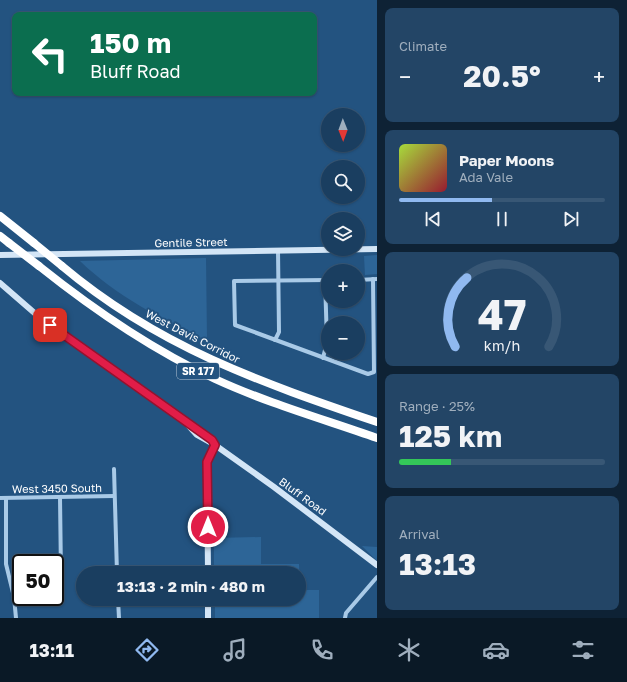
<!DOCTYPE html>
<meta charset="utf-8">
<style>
body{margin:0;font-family:"Golos Text",sans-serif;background:#234566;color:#f1f3f6;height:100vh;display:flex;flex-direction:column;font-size:15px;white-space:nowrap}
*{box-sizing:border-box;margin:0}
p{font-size:13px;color:#9faebd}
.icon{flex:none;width:22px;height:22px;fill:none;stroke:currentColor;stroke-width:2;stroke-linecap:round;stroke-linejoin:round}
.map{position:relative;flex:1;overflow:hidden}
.drawer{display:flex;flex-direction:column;gap:8px;padding:8px;background:#0e2235;width:250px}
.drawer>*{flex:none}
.guide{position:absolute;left:12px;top:12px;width:305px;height:84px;border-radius:8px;box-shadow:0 1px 3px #0004,0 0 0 1px #385775;background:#0b6e4f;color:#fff;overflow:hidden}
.needle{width:26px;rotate:179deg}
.fabs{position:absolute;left:321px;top:108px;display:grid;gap:8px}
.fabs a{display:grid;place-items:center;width:44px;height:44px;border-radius:50%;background:#1a3e60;box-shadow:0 1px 3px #0004,0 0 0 1px #385775;font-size:20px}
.speed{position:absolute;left:12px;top:554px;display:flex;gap:8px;font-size:20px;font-weight:700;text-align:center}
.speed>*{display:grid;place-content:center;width:52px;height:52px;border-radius:50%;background:#1a3e60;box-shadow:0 1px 3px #0004,0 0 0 1px #385775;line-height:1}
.speed .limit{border:2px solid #111;border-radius:6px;background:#fff;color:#111}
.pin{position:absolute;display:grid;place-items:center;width:34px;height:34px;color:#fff;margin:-17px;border-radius:8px;box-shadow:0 2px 6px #0006}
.me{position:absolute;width:44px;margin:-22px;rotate:0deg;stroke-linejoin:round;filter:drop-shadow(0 0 3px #0008)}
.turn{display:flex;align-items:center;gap:14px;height:84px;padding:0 12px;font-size:18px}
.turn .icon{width:52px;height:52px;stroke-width:2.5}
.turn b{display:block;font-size:28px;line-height:34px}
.big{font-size:30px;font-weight:700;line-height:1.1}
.drawer .tile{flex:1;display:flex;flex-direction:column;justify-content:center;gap:6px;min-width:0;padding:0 14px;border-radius:8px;background:#234566}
.drawer .dial{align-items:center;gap:0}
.dial svg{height:104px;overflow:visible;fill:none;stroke:#385775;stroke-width:7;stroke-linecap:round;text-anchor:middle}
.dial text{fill:#f1f3f6;stroke:none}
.song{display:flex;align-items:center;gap:12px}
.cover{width:48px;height:48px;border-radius:6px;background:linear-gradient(135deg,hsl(80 70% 55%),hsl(350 70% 35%))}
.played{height:4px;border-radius:2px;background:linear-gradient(90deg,#90b9f0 45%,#385775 45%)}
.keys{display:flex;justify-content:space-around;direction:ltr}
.heat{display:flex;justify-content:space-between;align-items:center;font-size:22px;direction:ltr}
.charge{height:6px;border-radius:3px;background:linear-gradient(90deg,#34c759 25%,#385775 0)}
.trip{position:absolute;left:76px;top:566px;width:230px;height:40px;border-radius:20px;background:#1a3e60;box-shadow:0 1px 3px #0004,0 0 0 1px #385775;font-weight:700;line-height:40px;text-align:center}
.dock{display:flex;height:64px;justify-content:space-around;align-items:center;background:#0a1926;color:#9faebd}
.dock .icon{width:28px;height:28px}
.dock .on{color:#90b9f0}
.dock b{font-size:18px;color:#f1f3f6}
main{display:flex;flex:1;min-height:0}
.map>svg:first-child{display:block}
</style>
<main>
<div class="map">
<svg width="377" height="618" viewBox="0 0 377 618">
<rect width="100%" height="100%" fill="#235380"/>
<g fill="#2d6597">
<polygon points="377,255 377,274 365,275 364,256"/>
<path d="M206 258 207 341C162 319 116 296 80 261Z"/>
<polygon points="261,537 261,564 299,564 300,590 319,590 319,618 215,618 215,599 299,599 299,573 214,573 214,538"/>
<polygon points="362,546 377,547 377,561"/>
</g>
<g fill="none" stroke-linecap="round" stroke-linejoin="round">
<g stroke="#a9cae7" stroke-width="4">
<polyline points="328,280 234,281 235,325 368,374 374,372 373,279"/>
<polyline points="358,280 377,279"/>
<polyline points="275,340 279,332 278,250"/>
<polyline points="323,358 327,342 325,280"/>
<polyline points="114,469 117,573"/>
<polyline points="60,497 61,575"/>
<polyline points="0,498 114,496"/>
<polyline points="6,498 6,564 14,597 16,618"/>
<polyline points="118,599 119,618"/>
<polyline points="345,618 346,613 377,577"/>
</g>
<g stroke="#d3e5f6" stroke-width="6">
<polyline points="0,255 377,249"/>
<polyline points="0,283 38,316 199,430 211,438 215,445"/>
<polyline points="188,425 197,435 215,445 274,487 377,565"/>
<polyline points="208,573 207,463 215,445"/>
<polyline points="208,599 208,618"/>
</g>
<g stroke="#fff" stroke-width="8">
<polyline points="0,216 34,243"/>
<polyline points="0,236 9,243"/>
<path d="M39 266C94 310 151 349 215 379 267 403 323 419 377 438"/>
<path d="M62 266C158 347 260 382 377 422"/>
</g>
<g stroke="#fff" stroke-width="8">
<polyline points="9,243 39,266"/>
<polyline points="34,243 62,266"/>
</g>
</g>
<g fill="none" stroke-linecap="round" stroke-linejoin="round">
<defs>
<polyline id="route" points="50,325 212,440 215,445 207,462 208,527"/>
</defs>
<use href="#route" stroke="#92132f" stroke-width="10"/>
<use href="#route" stroke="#e11d48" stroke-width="7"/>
</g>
<g text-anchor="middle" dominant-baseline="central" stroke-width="4" stroke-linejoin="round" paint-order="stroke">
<rect fill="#235380" stroke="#bdcbd9" stroke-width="1" x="177" y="363" width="42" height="16" rx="3"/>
<g font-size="10" font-weight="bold" fill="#fff">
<text x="198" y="371">SR 177</text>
</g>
<g font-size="11" fill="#fff" stroke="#235380">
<text transform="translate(191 242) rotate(-1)">Gentile Street</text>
<text transform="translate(193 336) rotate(27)">West Davis Corridor</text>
<text transform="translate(57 488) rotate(-1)">West 3450 South</text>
<text transform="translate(303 496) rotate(36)">Bluff Road</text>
</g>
</g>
</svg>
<div class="fabs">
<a><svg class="needle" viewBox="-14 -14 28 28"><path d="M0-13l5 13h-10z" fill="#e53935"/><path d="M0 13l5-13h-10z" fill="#9faebd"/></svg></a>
<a><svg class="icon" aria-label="search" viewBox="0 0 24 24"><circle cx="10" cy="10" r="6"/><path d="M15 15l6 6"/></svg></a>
<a><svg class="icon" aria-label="layers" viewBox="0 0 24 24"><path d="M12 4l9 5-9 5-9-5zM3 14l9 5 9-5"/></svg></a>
<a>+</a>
<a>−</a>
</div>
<div class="speed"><div class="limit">50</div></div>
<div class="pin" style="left:50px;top:325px;background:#d93025"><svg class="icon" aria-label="arrive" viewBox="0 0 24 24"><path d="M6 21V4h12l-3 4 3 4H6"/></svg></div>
<svg class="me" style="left:208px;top:527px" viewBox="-20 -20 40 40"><circle r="17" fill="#e11d48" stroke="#fff" stroke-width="3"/><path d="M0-11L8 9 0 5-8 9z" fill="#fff"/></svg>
<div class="trip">13:13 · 2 min · 480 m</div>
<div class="guide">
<div class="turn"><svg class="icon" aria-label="left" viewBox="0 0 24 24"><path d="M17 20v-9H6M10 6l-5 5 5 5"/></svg><div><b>150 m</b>Bluff Road</div></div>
</div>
</div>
<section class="drawer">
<div class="tile"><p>Climate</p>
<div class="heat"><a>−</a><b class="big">20.5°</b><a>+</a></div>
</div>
<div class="tile">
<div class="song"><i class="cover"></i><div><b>Paper Moons</b><p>Ada Vale</p></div></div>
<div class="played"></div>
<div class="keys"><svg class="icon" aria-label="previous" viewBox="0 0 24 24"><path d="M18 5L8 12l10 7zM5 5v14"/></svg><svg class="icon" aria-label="pause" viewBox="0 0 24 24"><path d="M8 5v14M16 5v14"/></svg><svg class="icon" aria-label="next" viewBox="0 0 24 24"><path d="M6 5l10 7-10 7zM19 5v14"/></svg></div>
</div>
<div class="tile dial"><svg viewBox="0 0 100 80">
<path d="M14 69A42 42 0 1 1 86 69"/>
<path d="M14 69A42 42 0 0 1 23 16" stroke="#90b9f0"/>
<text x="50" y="56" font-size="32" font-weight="700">47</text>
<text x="50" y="72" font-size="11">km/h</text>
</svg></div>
<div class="tile"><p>Range · 25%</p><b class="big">125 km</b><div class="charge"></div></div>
<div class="tile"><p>Arrival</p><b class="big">13:13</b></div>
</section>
</main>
<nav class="dock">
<b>13:11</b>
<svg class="icon on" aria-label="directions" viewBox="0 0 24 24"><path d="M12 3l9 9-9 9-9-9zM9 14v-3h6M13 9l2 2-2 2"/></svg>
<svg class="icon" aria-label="music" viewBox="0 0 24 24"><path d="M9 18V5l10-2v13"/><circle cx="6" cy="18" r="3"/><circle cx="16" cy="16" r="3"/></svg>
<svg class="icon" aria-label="phone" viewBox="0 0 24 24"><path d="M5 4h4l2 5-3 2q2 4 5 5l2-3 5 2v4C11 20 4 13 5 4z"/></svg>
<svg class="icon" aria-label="climate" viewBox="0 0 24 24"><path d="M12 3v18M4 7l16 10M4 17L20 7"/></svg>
<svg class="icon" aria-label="car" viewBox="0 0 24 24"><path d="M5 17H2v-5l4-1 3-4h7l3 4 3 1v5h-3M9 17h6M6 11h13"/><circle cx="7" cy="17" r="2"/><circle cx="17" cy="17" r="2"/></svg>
<svg class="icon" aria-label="filters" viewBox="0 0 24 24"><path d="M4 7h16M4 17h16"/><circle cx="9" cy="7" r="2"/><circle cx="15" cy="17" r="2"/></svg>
</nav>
